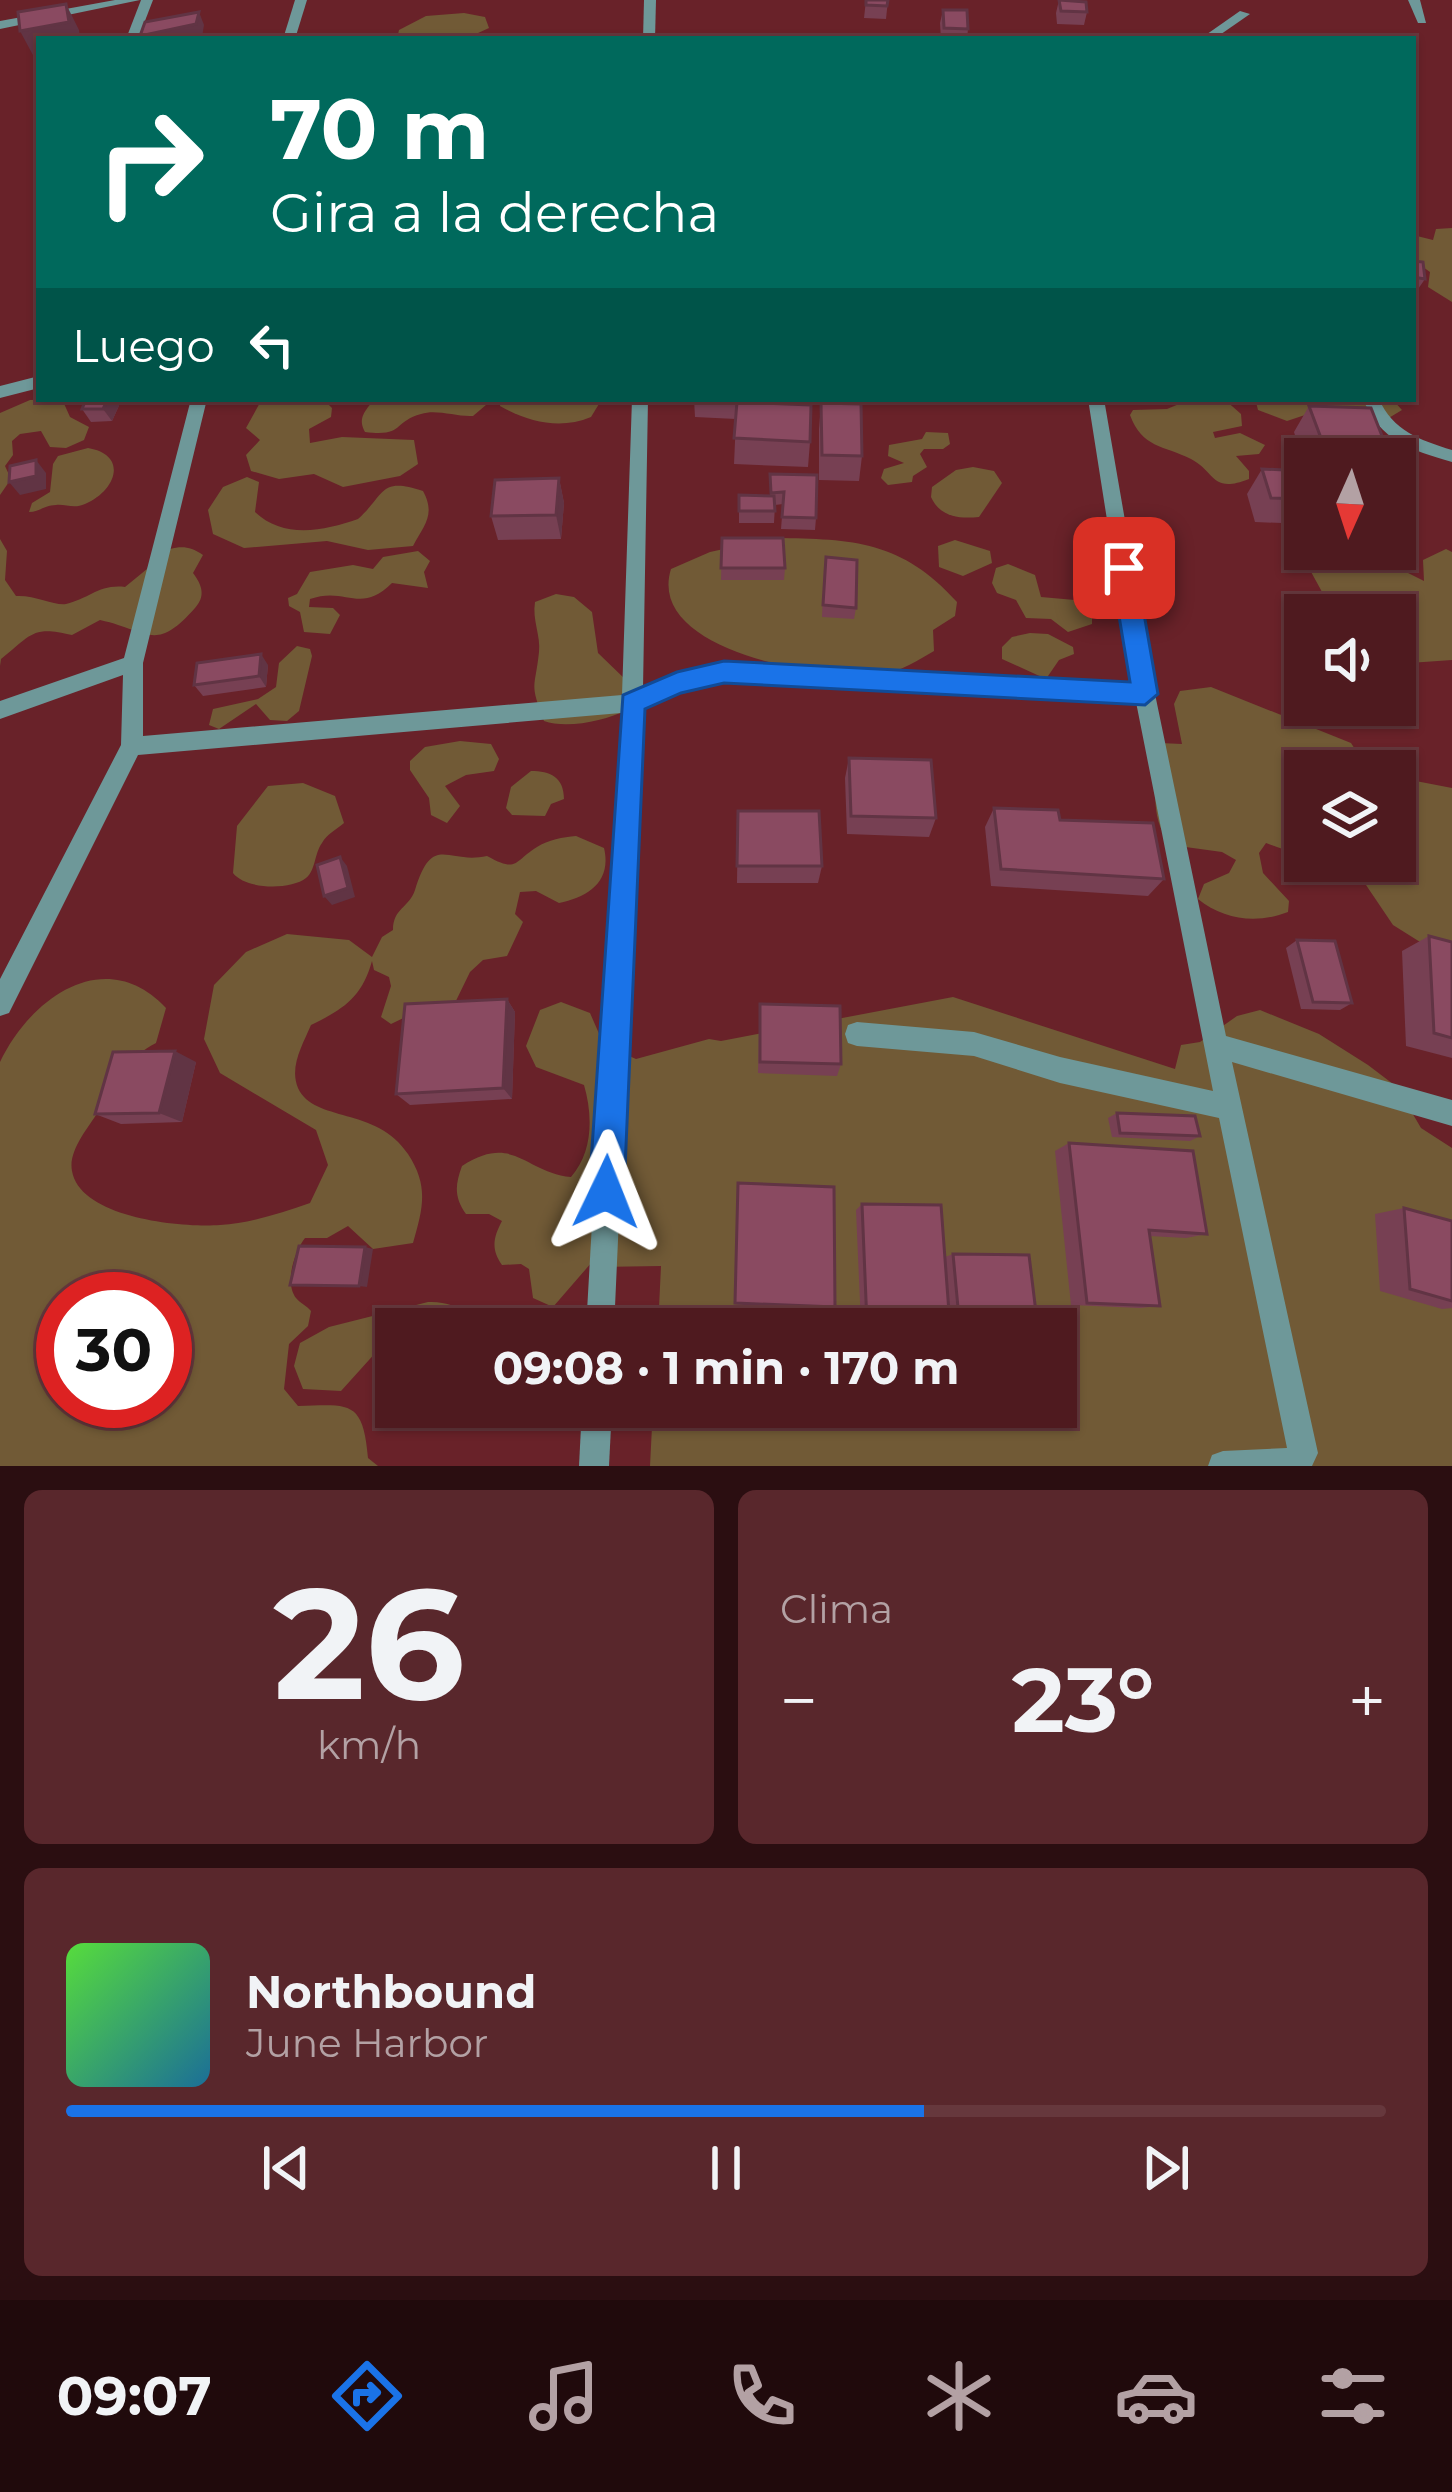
<!DOCTYPE html>
<html lang="es">
<meta charset="utf-8">
<style>
body{margin:0;font-family:Montserrat,sans-serif;background:#59272c;color:#f1f3f6;height:100vh;display:flex;flex-direction:column;font-size:45px;white-space:nowrap}
*{box-sizing:border-box;margin:0}
p{font-size:39px;color:#b3a1a4}
.icon{flex:none;width:66px;height:66px;fill:none;stroke:currentColor;stroke-width:2;stroke-linecap:round;stroke-linejoin:round}
.map{position:relative;height:1466px;overflow:hidden}
.details{display:flex;flex-direction:column;gap:24px;padding:24px;background:#2b0e11;flex:1}
.details>*{flex:none}
.hud{position:absolute;left:36px;top:36px;width:1380px;height:366px;border-radius:0px;box-shadow:0 3px 9px #0004,0 0 0 3px #66383d;background:#00695c;color:#fff;overflow:hidden}
.needle{width:78px;rotate:183deg}
.fabs{position:absolute;left:1284px;top:438px;display:grid;gap:24px}
.fabs a{display:grid;place-items:center;width:132px;height:132px;border-radius:0px;background:#4f1a1f;box-shadow:0 3px 9px #0004,0 0 0 3px #66383d;font-size:60px}
.speed{position:absolute;left:36px;top:1272px;display:flex;gap:24px;font-size:60px;font-weight:700;text-align:center}
.speed>*{display:grid;place-content:center;width:156px;height:156px;border-radius:50%;background:#4f1a1f;box-shadow:0 3px 9px #0004,0 0 0 3px #66383d;line-height:1}
.speed .limit{border:18px solid #d22;background:#fff;color:#111}
.pin{position:absolute;display:grid;place-items:center;width:102px;height:102px;color:#fff;margin:-51px;border-radius:24px;box-shadow:0 6px 18px #0006}
.me{position:absolute;width:132px;margin:-66px;rotate:2deg;stroke-linejoin:round;filter:drop-shadow(0 0 9px #0008)}
.turn{display:flex;align-items:center;gap:42px;height:252px;padding:0 36px;font-size:54px}
.turn .icon{width:156px;height:156px;stroke-width:2.5}
.turn b{display:block;font-size:84px;line-height:102px}
.then{display:flex;align-items:center;height:114px;padding:0 36px;background:#0003;gap:24px;font-size:45px}
.big{font-size:90px;font-weight:700;line-height:1.1}
.details .widget{flex:1;display:flex;flex-direction:column;justify-content:center;gap:18px;min-width:0;padding:0 42px;border-radius:18px;background:#59272c}
.details .dial{align-items:center;gap:0}
.dial b{font-size:156px;line-height:1}
.song{display:flex;align-items:center;gap:36px}
.cover{width:144px;height:144px;border-radius:18px;background:linear-gradient(135deg,hsl(110 70% 55%),hsl(200 70% 35%))}
.played{height:12px;border-radius:6px;background:linear-gradient(90deg,#1a73e8 65%,#66383d 65%)}
.keys{display:flex;justify-content:space-around;direction:ltr}
.heat{display:flex;justify-content:space-between;align-items:center;font-size:66px;direction:ltr}
.details .tiles{flex:1;display:grid;gap:24px;grid-template-columns:1fr 1fr}
.widget:last-child{grid-column:span 2}
.trip{position:absolute;left:375px;top:1308px;width:702px;height:120px;border-radius:0px;background:#4f1a1f;box-shadow:0 3px 9px #0004,0 0 0 3px #66383d;font-weight:700;line-height:120px;text-align:center}
.menu{display:flex;height:192px;justify-content:space-around;align-items:center;background:#200a0c;color:#b3a1a4}
.menu .icon{width:84px;height:84px}
.menu .on{color:#1a73e8}
.menu b{font-size:54px;color:#f1f3f6}
.map>svg:first-child{display:block}
</style>
<div class="map">
<svg width="1452" height="1466" viewBox="0 0 1452 1466">
<rect width="100%" height="100%" fill="#692229"/>
<g fill="#715a36" fill-rule="evenodd">
<polygon points="464,13 485,17 489,28 465,39 397,39 399,30 426,16"/>
<polygon points="1452,228 1452,302 1428,287 1430,272 1413,260 1413,235 1433,240 1436,229"/>
<polygon points="62,399 70,417 89,427 84,440 66,448 50,447 41,431 20,434 12,441 13,455 5,466 11,479 0,495 0,413 30,400"/>
<polygon points="262,399 323,399 332,408 331,417 309,429 310,443 342,437 414,440 418,464 400,476 343,487 314,474 279,479 251,471 246,455 260,440 246,428"/>
<path d="M374 399H493L473 416C456 417 437 409 421 414 392 422 405 437 365 432 357 417 366 411 374 399Z"/>
<path d="M501 399H602L591 417C560 430 529 422 500 406Z"/>
<path d="M1191 399H1224L1241 414 1242 426 1213 432 1215 438 1240 433 1265 445 1259 454 1236 456 1249 471V479C1211 494 1216 472 1191 459 1163 445 1142 448 1130 415L1133 410 1167 409Z"/>
<polygon points="1260,399 1392,399 1402,410 1387,419 1305,415 1287,421 1258,410 1256,402"/>
<polygon points="926,432 948,433 950,444 943,449 924,449 920,454 927,467 913,476 912,482 888,485 881,478 884,469 904,463 888,456 889,445 922,439"/>
<path d="M88 448C129 455 116 491 85 504 74 509 66 504 56 505 45 505 39 512 29 512L32 503 50 492 53 464 58 456Z"/>
<path d="M973 467 994 471 1002 483 979 517C959 519 940 517 931 497L932 487 956 470Z"/>
<path d="M247 477 259 482 255 512C283 539 324 531 358 519 385 495 379 476 423 491 436 515 424 525 413 546L368 550 327 541 244 548 213 534 208 510 223 487Z"/>
<path d="M775 538C854 539 902 541 957 602L955 616 933 630 934 651C918 660 902 671 883 674 827 681 645 652 671 569L710 552Z"/>
<path d="M0 539 7 551 5 580 16 596C36 595 55 606 66 604 89 599 99 584 125 587L147 569 156 553C176 547 186 543 203 555L193 573C202 585 206 596 195 608 155 653 150 631 100 620L72 635C32 625 31 635 1 659L0 666Z"/>
<polygon points="955,540 990,551 992,563 963,576 939,567 938,546"/>
<polygon points="1309,549 1360,549 1424,581 1423,560 1446,549 1452,552 1452,660 1395,664 1395,615 1320,615 1327,601 1310,570"/>
<path d="M418 551 430 561 424 572 428 588 392 583C360 615 346 586 310 599L309 607 333 608 340 615 330 634 304 632 300 612 289 606 288 598 297 594 310 572 353 565 373 569 383 557Z"/>
<polygon points="1008,564 1035,575 1041,597 1086,601 1092,609 1092,624 1068,632 1051,619 1026,618 1016,600 997,593 992,583 996,568"/>
<path d="M556 594 574 597 592 612 598 653 627 681 626 710C606 721 566 729 544 721 529 681 535 690 539 652 541 636 532 620 535 602Z"/>
<polygon points="1030,633 1048,634 1073,647 1074,654 1059,660 1046,679 1002,659 1002,647 1012,637"/>
<polygon points="297,646 310,649 312,656 299,711 287,721 270,720 256,704 219,729 209,725 213,709 258,699 276,687 279,663"/>
<path d="M1211 687 1351 743 1369 771H1305V857L1266 843 1259 853 1263 873 1289 901 1288 912C1257 924 1224 920 1198 899L1204 884 1229 873 1236 860 1222 852 1171 845C1146 814 1158 780 1160 743L1182 744 1174 704 1180 691Z"/>
<polygon points="460,741 491,744 499,759 494,771 466,775 445,786 460,806 447,823 431,815 429,798 410,770 410,761 425,747"/>
<path d="M531 771C550 771 564 777 564 799L551 804 545 816 512 815 506 808 511 787Z"/>
<polygon points="1395,777 1452,788 1452,962 1393,925 1366,885 1342,874 1324,873 1311,861 1395,861"/>
<path d="M303 783 335 796 344 823C336 830 327 834 322 843 314 854 316 870 306 878 291 890 246 890 233 873L237 826 268 786Z"/>
<path d="M576 836 604 848C612 882 588 897 559 903L536 891 520 892 515 914 523 922 507 956 483 960 470 972 452 1009 418 1011 391 1024 381 1017 391 986 389 977 374 970 372 961C362 997 344 1009 311 1025 303 1044 289 1067 298 1088 314 1123 376 1106 408 1154 429 1186 423 1208 413 1243L373 1249 348 1226 327 1238H305C295 1251 284 1282 296 1298 300 1303 307 1306 311 1311L308 1326 289 1344 284 1389 298 1406C349 1405 363 1399 368 1458L378 1466H0V1062C31 997 106 944 166 1008L156 1043C128 1056 115 1086 98 1112 88 1128 68 1151 72 1171 80 1218 182 1228 220 1225 251 1223 281 1213 310 1203L328 1165 316 1130 220 1073 204 1039 214 985 246 952 287 934 349 940 372 957 382 937 393 930C393 908 409 908 415 890 433 832 447 865 487 856 518 873 513 862 537 847 548 840 563 837 576 836ZM63 1299H165V1401H63Z"/>
<path d="M953 997 1175 1069 1181 1045 1200 1042 1237 1016 1260 1010 1319 1034 1368 1065 1397 1087 1421 1128 1452 1148V1466H650L653 1407H1056V1329H658L661 1266 598 1267 592 1262 553 1307 533 1298 529 1269 521 1264 502 1265C491 1249 493 1238 502 1221L489 1214H466C454 1197 455 1185 462 1166 514 1133 524 1172 571 1177 593 1152 593 1116 584 1085L536 1067 526 1046 540 1010 561 1002 590 1013 604 1045 636 1059 709 1039 721 1041Z"/>
<path d="M428 1302C459 1300 481 1324 510 1327 538 1329 558 1312 584 1329H396V1348L378 1350 341 1391 303 1389 294 1366 300 1343 329 1327Z"/>
</g>
<g fill="none" stroke-linecap="round" stroke-linejoin="round">
<g fill="#6e9899" fill-rule="evenodd">
<polygon points="115,0 140,0 0,29 0,21"/>
<polygon points="141,0 153,0 138,39 126,39"/>
<polygon points="295,0 307,0 295,39 283,39"/>
<polygon points="644,0 656,0 655,39 643,39"/>
<polygon points="1408,0 1420,0 1426,23 1418,23"/>
<polygon points="1240,11 1250,14 1214,39 1200,39"/>
<polygon points="39,376 39,388 0,398 0,386"/>
<polygon points="191,399 207,399 143,663 143,736 622,695 632,399 648,399 643,689 677,675 724,664 1133,685 1088,399 1104,399 1155,694 1226,1036 1452,1100 1452,1126 1232,1062 1318,1453 1312,1466 1208,1466 1212,1455 1223,1451 1287,1448 1219,1118 1060,1083 974,1056 857,1046 848,1043 845,1034 848,1025 857,1022 974,1032 1060,1057 1213,1091 1136,702 724,680 681,691 642,708 614,1329 586,1329 621,713 138,755 9,1013 0,1016 0,979 121,745 123,675 0,719 0,701 124,658"/>
<path d="M1363 399H1379C1393 431 1420 440 1452 450V462C1411 450 1380 441 1363 399Z"/>
<polygon points="582,1407 612,1407 609,1466 579,1466"/>
</g>
</g>
<g fill="#774053">
<polygon points="866,0 888,0 886,19 864,18"/>
<polygon points="1059,0 1087,12 1084,25 1057,24 1056,13"/>
<polygon points="943,10 968,29 967,39 941,39 940,23"/>
<polygon points="1413,261 1425,279 1416,292 1413,292"/>
<polygon points="122,399 112,421 91,422 82,409"/>
<polygon points="694,399 777,399 776,403 810,442 808,467 734,464 736,419 695,417"/>
<polygon points="821,403 862,456 859,481 819,480 819,429"/>
<polygon points="1309,406 1384,441 1371,459 1305,459 1304,464 1294,432"/>
<polygon points="1262,469 1305,471 1305,524 1255,522 1247,494"/>
<polygon points="770,474 816,518 815,530 781,529 783,504 775,505 774,523 739,523 739,495 770,496"/>
<polygon points="559,478 564,503 561,539 498,540 491,516"/>
<polygon points="722,538 785,568 784,580 721,580"/>
<polygon points="824,569 856,608 854,619 822,617"/>
<polygon points="268,665 266,687 203,696 194,685"/>
<polygon points="849,758 936,818 929,837 847,834 845,778"/>
<polygon points="994,808 1060,820 1164,879 1148,896 991,886 985,827"/>
<polygon points="738,811 822,866 818,883 737,883"/>
<polygon points="1429,936 1452,942 1452,1058 1406,1046 1402,951"/>
<polygon points="1297,940 1352,1003 1340,1010 1301,1009 1286,948"/>
<polygon points="507,999 515,1012 512,1099 410,1105 396,1094"/>
<polygon points="760,1004 841,1064 837,1076 758,1073"/>
<polygon points="196,1062 182,1122 121,1124 95,1114"/>
<polygon points="1117,1113 1200,1136 1190,1141 1112,1137 1108,1118"/>
<polygon points="1069,1143 1207,1234 1186,1238 1149,1236 1160,1306 1140,1308 1071,1305 1055,1151"/>
<polygon points="738,1183 835,1307 830,1309 735,1304"/>
<polygon points="862,1204 945,1257 953,1254 1038,1329 950,1329 949,1327 861,1325 856,1210"/>
<polygon points="1404,1208 1452,1221 1452,1308 1442,1309 1380,1291 1375,1214"/>
</g>
<g fill="#613444">
<polygon points="66,4 79,30 80,39 39,39 39,56 34,57 20,31"/>
<polygon points="199,12 204,25 202,37 193,39 141,39 140,36"/>
<polygon points="108,399 122,399 112,421 103,409"/>
<polygon points="36,460 46,473 46,489 20,495 9,482"/>
<polygon points="559,478 564,503 561,539 556,515"/>
<polygon points="261,654 268,665 266,687 259,676"/>
<polygon points="340,857 347,866 355,897 332,905 324,896"/>
<polygon points="507,999 515,1012 512,1099 503,1088"/>
<polygon points="175,1051 196,1062 182,1122 159,1113"/>
<polygon points="365,1247 373,1249 367,1287 359,1286"/>
</g>
<g fill="#8a4a61" stroke="#613444" stroke-width="3">
<polygon points="866,0 888,0 887,6 866,5"/>
<polygon points="1059,0 1086,2 1087,12 1061,11"/>
<polygon points="66,4 69,22 20,31 18,12"/>
<polygon points="943,10 967,10 968,29 944,28"/>
<polygon points="199,12 196,24 140,36 145,22"/>
<polygon points="1413,261 1423,262 1425,279 1413,277"/>
<polygon points="86,399 108,399 103,409 82,409"/>
<polygon points="737,402 811,405 810,442 734,438"/>
<polygon points="821,403 861,404 862,456 822,455"/>
<polygon points="1309,406 1371,408 1384,441 1321,438"/>
<polygon points="36,460 36,476 9,482 10,466"/>
<polygon points="1262,469 1305,471 1305,499 1271,498"/>
<polygon points="770,474 817,475 816,518 782,517 784,492 771,493"/>
<polygon points="559,478 556,515 491,516 495,480"/>
<polygon points="739,495 774,496 775,511 739,511"/>
<polygon points="722,538 783,538 785,568 721,568"/>
<polygon points="826,557 857,560 856,608 823,605"/>
<polygon points="261,654 259,676 194,685 197,663"/>
<polygon points="849,758 931,760 936,818 851,816"/>
<polygon points="994,808 1058,810 1060,820 1153,823 1164,879 1001,869"/>
<polygon points="738,811 819,811 822,866 737,866"/>
<polygon points="340,857 348,888 324,896 317,865"/>
<polygon points="1429,936 1452,942 1452,1038 1434,1033"/>
<polygon points="1297,940 1335,941 1352,1003 1313,1002"/>
<polygon points="507,999 503,1088 396,1094 405,1004"/>
<polygon points="760,1004 840,1006 841,1064 760,1062"/>
<polygon points="175,1051 159,1113 95,1114 113,1052"/>
<polygon points="1117,1113 1195,1116 1200,1136 1120,1133"/>
<polygon points="1069,1143 1193,1151 1207,1234 1149,1230 1160,1306 1087,1303"/>
<polygon points="738,1183 834,1187 835,1307 735,1303"/>
<polygon points="862,1204 941,1205 950,1326 867,1324"/>
<polygon points="1404,1208 1452,1221 1452,1301 1410,1289"/>
<polygon points="299,1246 365,1247 359,1286 290,1285"/>
<polygon points="953,1254 1029,1255 1038,1329 960,1329"/>
</g>
<polygon fill="#1a73e8" stroke="#114b97" stroke-width="3" points="1124,558 1136,568 1158,694 1145,705 724,683 681,693 645,709 624,1192 619,1205 606,1210 594,1205 589,1192 623,695 677,672 724,661 1130,682 1111,568"/>
</svg>
<div class="fabs">
<a><svg class="needle" viewBox="-14 -14 28 28"><path d="M0-13l5 13h-10z" fill="#e53935"/><path d="M0 13l5-13h-10z" fill="#b3a1a4"/></svg></a>
<a><svg class="icon" aria-label="sound" viewBox="0 0 24 24"><path d="M4 9h4l5-4v14l-5-4H4zM17 9q2 3 0 6"/></svg></a>
<a><svg class="icon" aria-label="layers" viewBox="0 0 24 24"><path d="M12 4l9 5-9 5-9-5zM3 14l9 5 9-5"/></svg></a>
</div>
<div class="speed"><div class="limit">30</div></div>
<div class="pin" style="left:1124px;top:568px;background:#d93025"><svg class="icon" aria-label="arrive" viewBox="0 0 24 24"><path d="M6 21V4h12l-3 4 3 4H6"/></svg></div>
<svg class="me" style="left:606px;top:1192px" viewBox="-20 -20 40 40"><path d="M0-17L14 15 0 8-14 15z" fill="#1a73e8" stroke="#fff" stroke-width="4"/></svg>
<div class="trip">09:08 · 1 min · 170 m</div>
<div class="hud">
<div class="turn"><svg class="icon" aria-label="right" viewBox="0 0 24 24"><path d="M7 20v-9h11M14 6l5 5-5 5"/></svg><div><b>70 m</b>Gira a la derecha</div></div>
<div class="then">Luego<svg class="icon" aria-label="left" viewBox="0 0 24 24"><path d="M17 20v-9H6M10 6l-5 5 5 5"/></svg></div>
</div>
</div>
<section class="details">
<div class="tiles">
<div class="widget dial"><b>26</b><p>km/h</p></div>
<div class="widget"><p>Clima</p>
<div class="heat"><a>−</a><b class="big">23°</b><a>+</a></div>
</div>
<div class="widget">
<div class="song"><i class="cover"></i><div><b>Northbound</b><p>June Harbor</p></div></div>
<div class="played"></div>
<div class="keys"><svg class="icon" aria-label="previous" viewBox="0 0 24 24"><path d="M18 5L8 12l10 7zM5 5v14"/></svg><svg class="icon" aria-label="pause" viewBox="0 0 24 24"><path d="M8 5v14M16 5v14"/></svg><svg class="icon" aria-label="next" viewBox="0 0 24 24"><path d="M6 5l10 7-10 7zM19 5v14"/></svg></div>
</div>
</div>
</section>
<nav class="menu">
<b>09:07</b>
<svg class="icon on" aria-label="directions" viewBox="0 0 24 24"><path d="M12 3l9 9-9 9-9-9zM9 14v-3h6M13 9l2 2-2 2"/></svg>
<svg class="icon" aria-label="music" viewBox="0 0 24 24"><path d="M9 18V5l10-2v13"/><circle cx="6" cy="18" r="3"/><circle cx="16" cy="16" r="3"/></svg>
<svg class="icon" aria-label="phone" viewBox="0 0 24 24"><path d="M5 4h4l2 5-3 2q2 4 5 5l2-3 5 2v4C11 20 4 13 5 4z"/></svg>
<svg class="icon" aria-label="climate" viewBox="0 0 24 24"><path d="M12 3v18M4 7l16 10M4 17L20 7"/></svg>
<svg class="icon" aria-label="car" viewBox="0 0 24 24"><path d="M5 17H2v-5l4-1 3-4h7l3 4 3 1v5h-3M9 17h6M6 11h13"/><circle cx="7" cy="17" r="2"/><circle cx="17" cy="17" r="2"/></svg>
<svg class="icon" aria-label="filters" viewBox="0 0 24 24"><path d="M4 7h16M4 17h16"/><circle cx="9" cy="7" r="2"/><circle cx="15" cy="17" r="2"/></svg>
</nav>
